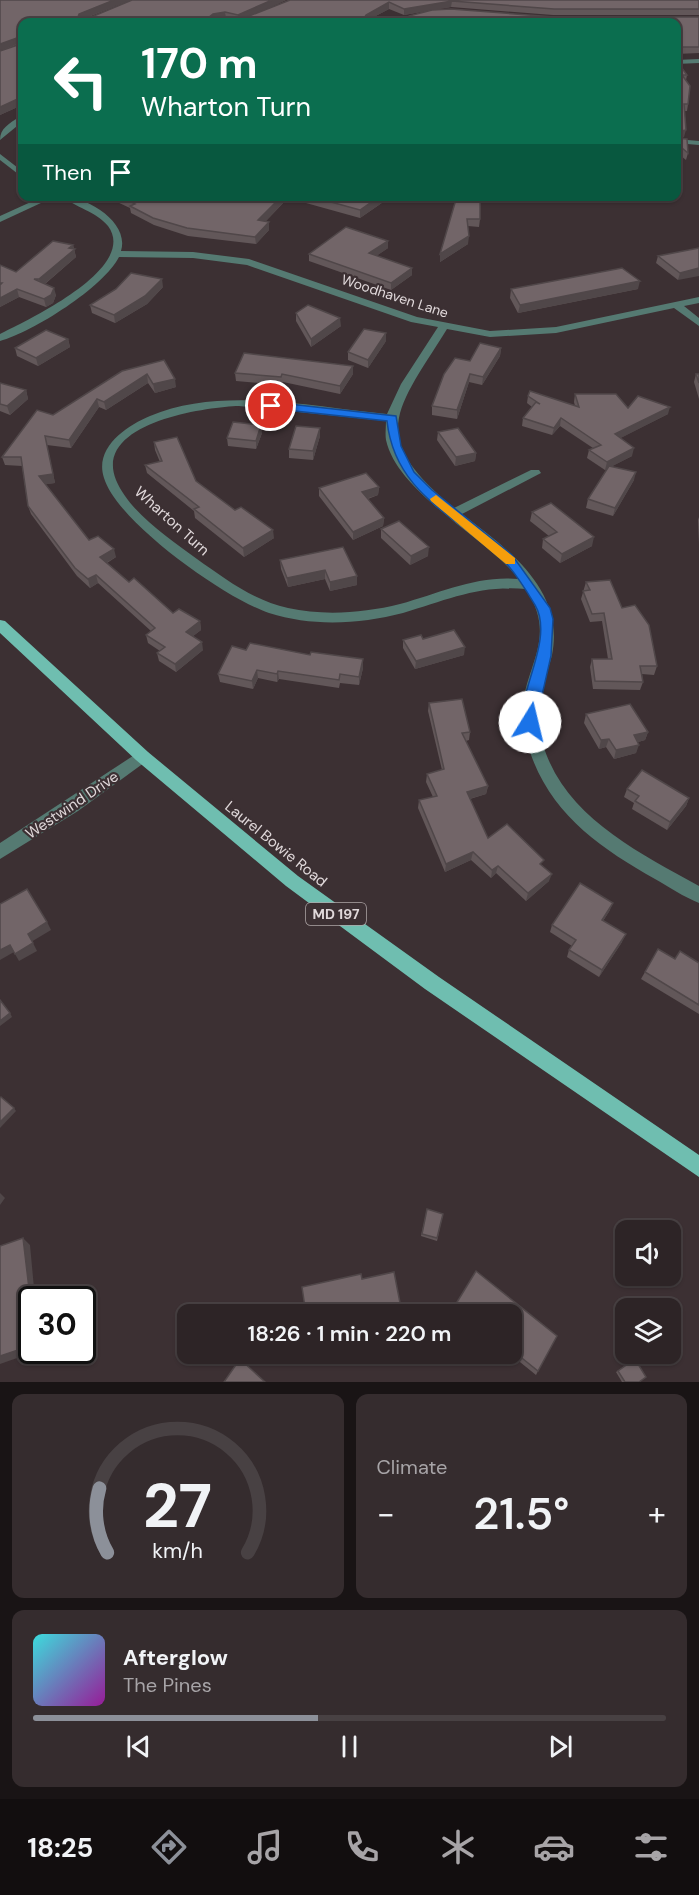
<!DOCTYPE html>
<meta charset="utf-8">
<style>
body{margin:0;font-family:"DM Sans",sans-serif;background:#352c2e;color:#f1f3f6;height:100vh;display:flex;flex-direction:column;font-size:22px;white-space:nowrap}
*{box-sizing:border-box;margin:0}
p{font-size:20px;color:#a7a4a7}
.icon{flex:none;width:33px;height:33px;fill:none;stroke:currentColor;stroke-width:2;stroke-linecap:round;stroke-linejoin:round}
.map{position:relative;height:1382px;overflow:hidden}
.drawer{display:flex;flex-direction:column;gap:12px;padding:12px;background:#191415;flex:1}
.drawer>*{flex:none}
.top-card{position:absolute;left:18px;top:18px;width:663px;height:183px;border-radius:12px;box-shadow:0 2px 4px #0004,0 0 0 2px #484143;background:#0b6e4f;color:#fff;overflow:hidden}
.fabs{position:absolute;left:615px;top:1220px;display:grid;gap:12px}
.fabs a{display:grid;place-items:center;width:66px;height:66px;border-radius:12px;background:#2d2426;box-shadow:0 2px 4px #0004,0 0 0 2px #484143;font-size:30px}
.speed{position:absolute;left:18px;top:1286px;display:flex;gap:12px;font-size:30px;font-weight:700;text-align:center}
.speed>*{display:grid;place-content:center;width:78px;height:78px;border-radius:50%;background:#2d2426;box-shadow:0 2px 4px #0004,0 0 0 2px #484143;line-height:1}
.speed .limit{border:3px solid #111;border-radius:9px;background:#fff;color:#111}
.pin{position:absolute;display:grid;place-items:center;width:51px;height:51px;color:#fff;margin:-26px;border:3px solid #fff;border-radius:50%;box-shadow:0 2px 6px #0007}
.me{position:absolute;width:66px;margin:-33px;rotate:9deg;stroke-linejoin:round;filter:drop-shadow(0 0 4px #0008)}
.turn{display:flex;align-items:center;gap:21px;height:126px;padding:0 24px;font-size:27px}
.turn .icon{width:78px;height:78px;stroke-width:2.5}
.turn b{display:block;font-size:42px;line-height:51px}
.then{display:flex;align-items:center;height:57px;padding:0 24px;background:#0003;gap:12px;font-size:22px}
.big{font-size:45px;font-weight:600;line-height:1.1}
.drawer .widget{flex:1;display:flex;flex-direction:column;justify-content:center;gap:9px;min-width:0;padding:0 21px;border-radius:12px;background:#352c2e}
.drawer .dial{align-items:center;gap:0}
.dial svg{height:156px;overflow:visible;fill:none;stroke:#484143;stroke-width:7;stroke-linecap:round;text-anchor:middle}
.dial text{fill:#f1f3f6;stroke:none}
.song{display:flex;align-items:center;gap:18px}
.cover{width:72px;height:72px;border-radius:9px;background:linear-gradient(135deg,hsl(180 70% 55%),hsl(300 70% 35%))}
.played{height:6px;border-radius:3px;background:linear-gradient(90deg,#8c9099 45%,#484143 45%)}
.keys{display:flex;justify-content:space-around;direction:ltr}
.heat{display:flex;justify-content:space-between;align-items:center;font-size:33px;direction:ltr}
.drawer .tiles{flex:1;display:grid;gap:12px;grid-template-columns:1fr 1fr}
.widget:last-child{grid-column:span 2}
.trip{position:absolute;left:177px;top:1304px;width:345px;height:60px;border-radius:12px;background:#2d2426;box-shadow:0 2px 4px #0004,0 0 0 2px #484143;font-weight:600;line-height:60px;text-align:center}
.tab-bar{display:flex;height:96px;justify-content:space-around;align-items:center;background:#120e0f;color:#a7a4a7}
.tab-bar .icon{width:42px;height:42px}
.tab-bar .on{color:#8c9099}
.tab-bar b{font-size:27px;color:#f1f3f6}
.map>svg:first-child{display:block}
</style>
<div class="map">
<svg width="699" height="1382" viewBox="0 0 699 1382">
<rect width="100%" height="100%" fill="#3c3033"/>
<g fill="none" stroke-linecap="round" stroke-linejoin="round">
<g fill="#557a72" fill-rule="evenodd">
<polygon points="429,10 431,13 400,22 392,22"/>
<polygon points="699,59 699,63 676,64 676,60"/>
<path d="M19 117H22V122L0 140C0 128 9 124 19 117Z"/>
<polygon points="676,139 699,141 699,145 676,143"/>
<polygon points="0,154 22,171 22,177 0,160"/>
<polygon points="44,196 56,196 0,222 0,216"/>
<path d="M61 196C86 196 130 222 121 251L193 252 249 259 417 317 490 331 556 327 699 297V303L684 306 699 318V326L674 308 556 333 490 337 447 329C395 412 367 436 454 508L531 470H539L541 473 462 514C508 549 565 590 552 655 547 676 535 699 538 721 549 808 630 848 699 886V903C684 897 669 887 655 879 600 848 551 814 530 752 526 740 521 726 522 712 525 664 558 639 526 589 479 585 447 600 403 613 360 624 313 627 269 613 226 599 117 522 104 478 94 448 126 426 150 416 221 386 313 407 387 414L401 384 438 327 411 322 247 265 193 258 119 257C104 287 33 332 0 341V334C28 320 139 268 108 226 97 212 75 207 61 196ZM239 406 386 421C386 427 385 434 386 440 398 494 485 536 519 579 477 575 440 593 400 604 364 613 324 616 288 608 254 601 224 578 197 559 169 538 130 513 116 480 93 423 205 407 239 406Z"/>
<polygon points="142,750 148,752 150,756 148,760 78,811 0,859 0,843"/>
</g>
<polygon fill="#6fbeb0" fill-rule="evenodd" points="0,620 5,621 148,752 298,876 439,977 699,1155 699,1177 425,989 286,886 136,760 0,633"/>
</g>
<g fill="#625759">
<polygon points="0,0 131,0 86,18 89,18 132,0 286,0 262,11 290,0 699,0 699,15 553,15 451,7 432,10 451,9 554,17 699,17 699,53 676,54 676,22 407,22 409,16 431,10 404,15 389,9 366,21 365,22 244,22 244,19 239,22 226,18 214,20 211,22 22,22 22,105 0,115 0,51 21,44 22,43 0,51"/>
<polygon points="676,60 687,75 686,80 688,104 687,111 684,111 684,137 680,138 688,153 686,160 676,152"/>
<polygon points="112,196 389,196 389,198 360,218 288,198 265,222 269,222 269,230 256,244 188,236 154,225 131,213 130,208 115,201"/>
<polygon points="457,196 480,219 479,227 468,226 468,244 440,262 440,254"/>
<polygon points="388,241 388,248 376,256 412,275 391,290 309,261 309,254"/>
<polygon points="73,245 76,257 45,284 56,295 53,303 46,307 19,297 0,307 0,265 16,272"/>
<polygon points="699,248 678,280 656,263 658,256"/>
<polygon points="163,287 147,304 115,323 92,313 90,305"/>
<polygon points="511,289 638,289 518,313 510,298"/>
<polygon points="296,313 341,326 311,347 296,321"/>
<polygon points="68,339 70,347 38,366 17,356 15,348"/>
<polygon points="386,341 368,368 348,360 348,352"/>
<polygon points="501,348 500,356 482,385 469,382 457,419 432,415 432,406 470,361"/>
<polygon points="164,360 176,387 155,393 148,383 106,410 99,407 71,448 47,445 55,483 45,484 89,540 116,557 107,563 129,582 173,613 200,621 201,630 193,636 203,650 176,672 159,661 157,653 160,651 148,643 146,635 151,631 98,583 90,588 77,576 31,514 28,506 22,466 5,465 2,457 53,415"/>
<polygon points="353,366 353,374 340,394 283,382 282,385 236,381 235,373"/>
<polygon points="696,374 699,374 699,399 694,382"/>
<polygon points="0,383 26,390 28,399 10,415 0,411"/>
<polygon points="575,394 628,408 668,414 620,438 632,456 612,466 634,480 613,516 586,508 588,499 607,469 605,470 587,458 589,450 593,448 560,426 552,435 522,426 523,418 532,407 527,403 528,396 575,406 574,402"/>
<polygon points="320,428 320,436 313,460 289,458 289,449"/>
<polygon points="438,432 476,453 475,461 455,466 437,440"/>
<polygon points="262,433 256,449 228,446 227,438"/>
<polygon points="154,442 196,481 235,510 274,538 244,557 195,518 194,511 147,473 145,465 160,462 155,450"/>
<polygon points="379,487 378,495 368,499 384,518 383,526 353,540 319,496 319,488"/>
<polygon points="532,512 592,546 560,563 542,548 543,539 549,536 530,521"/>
<polygon points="699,517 699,544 698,520"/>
<polygon points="381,529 428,556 410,565 381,538"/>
<polygon points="280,560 357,576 357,585 330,591 325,579 288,587 281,569"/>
<polygon points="586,582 622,608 657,666 654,675 642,674 643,682 640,690 593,689 590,667 592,659 608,659 602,621 590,622 581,599"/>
<polygon points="423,639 464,655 415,669 403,648 403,640"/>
<polygon points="246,650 363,668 359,685 340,683 339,688 279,679 277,682 258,678 253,689 220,682 218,674"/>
<polygon points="429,703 470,732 469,740 466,741 488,786 486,794 470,799 488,838 543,866 549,881 526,901 496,873 491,878 471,860 445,872 418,808 419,800 433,797 426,782 427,774 442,770 428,711"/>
<polygon points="586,714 648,732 645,740 638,742 636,753 614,759 606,747 599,749 584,723"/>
<polygon points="627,789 689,798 686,806 667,830 632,809 634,803 624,797"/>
<polygon points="610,910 603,921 622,942 599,977 567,957 569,950 572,946 550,932 552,925"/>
<polygon points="675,959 699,963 699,1014 641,979 645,972"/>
<polygon points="427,1209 443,1214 437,1241 421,1236"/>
<polygon points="476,1271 557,1336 538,1371 536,1375 510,1354 505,1362 494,1353 512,1353 512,1314 450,1314"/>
<polygon points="635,1359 639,1382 622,1382 616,1372"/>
</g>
<g fill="#504749">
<polygon points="114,0 131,0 80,20 78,17 79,14"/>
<polygon points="272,0 286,0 239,22 238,15"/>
<polygon points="452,1 451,7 404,15 404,9"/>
<polygon points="389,2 389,9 366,21 365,22 362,22 366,15"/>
<polygon points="225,12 226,18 214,20 211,22 203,22 213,14"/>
<polygon points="22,36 22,42 0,51 0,44"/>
<polygon points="22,97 22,105 0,115 0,107"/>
<polygon points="686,130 684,137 676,139 676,132"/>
<polygon points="282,196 288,196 288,198 259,228 258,220"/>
<polygon points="380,196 389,196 389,198 360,218 360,210"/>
<polygon points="269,222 269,230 256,244 255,237"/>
<polygon points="469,236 468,244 440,262 440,254"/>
<polygon points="388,241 388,248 369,261 369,253"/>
<polygon points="73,245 76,257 41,287 39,279"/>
<polygon points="412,268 412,275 391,290 391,283"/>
<polygon points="699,268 699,276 678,280 680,273"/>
<polygon points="162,279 163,287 147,304 115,323 114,315"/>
<polygon points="640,281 638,289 518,313 520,305"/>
<polygon points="54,288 56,295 53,303 46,307 44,299"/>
<polygon points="17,289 19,297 0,307 0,298"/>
<polygon points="340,318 341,326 311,347 311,339"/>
<polygon points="386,333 386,341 368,368 368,360"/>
<polygon points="68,339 70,347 38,366 36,358"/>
<polygon points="501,348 500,356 482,385 483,377"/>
<polygon points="353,366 353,374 340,394 340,386"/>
<polygon points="147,374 148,383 106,410 104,402"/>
<polygon points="470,374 469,382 457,419 457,410"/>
<polygon points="175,379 176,387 155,393 153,384"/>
<polygon points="26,390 28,399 10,415 7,406"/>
<polygon points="97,399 99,407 71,448 69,440"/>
<polygon points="670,407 668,414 613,442 615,434"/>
<polygon points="561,418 560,426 552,435 554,428"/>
<polygon points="261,425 262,433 256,449 256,441"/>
<polygon points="320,428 320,436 313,460 313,451"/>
<polygon points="45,436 55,483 41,485 39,476"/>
<polygon points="634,448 632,456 605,470 607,462"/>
<polygon points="476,453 475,461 455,466 456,457"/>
<polygon points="636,472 634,480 613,516 615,508"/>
<polygon points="379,487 378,495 362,500 362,492"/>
<polygon points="384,518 383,526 353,540 353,532"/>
<polygon points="273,530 274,538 244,557 243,548"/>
<polygon points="594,537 592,546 560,563 562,554"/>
<polygon points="429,547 428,556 410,565 411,556"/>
<polygon points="114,549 116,557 102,565 100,557"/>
<polygon points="325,570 325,579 288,587 287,578"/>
<polygon points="96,575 98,583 90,588 88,579"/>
<polygon points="357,576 357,585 330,591 330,582"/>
<polygon points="200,621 201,630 188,640 186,632"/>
<polygon points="202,642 203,650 176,672 175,664"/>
<polygon points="465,647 464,655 415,669 416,661"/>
<polygon points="363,659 363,668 359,685 359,677"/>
<polygon points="257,670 258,678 253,689 252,681"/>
<polygon points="278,671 279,679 277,682 277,674"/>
<polygon points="648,732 645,740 631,744 634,735"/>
<polygon points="609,739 606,747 599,749 601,740"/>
<polygon points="639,745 636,753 614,759 616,750"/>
<polygon points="488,786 486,794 465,800 467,792"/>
<polygon points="689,798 686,806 667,830 670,822"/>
<polygon points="473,852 471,860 445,872 446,864"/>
<polygon points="498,866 496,873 491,878 492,870"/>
<polygon points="552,874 549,881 526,901 528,893"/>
<polygon points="613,903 610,910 599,927 602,920"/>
<polygon points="47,922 51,930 31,942 28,934"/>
<polygon points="626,934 622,942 599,977 602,970"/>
<polygon points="33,943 37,951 19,961 15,954"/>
<polygon points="10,945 14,952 0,960 0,950"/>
<polygon points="10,1013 12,1017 0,1026 0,1021"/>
<polygon points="14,1108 16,1111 0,1128 0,1122"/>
<polygon points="0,1193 5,1198 0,1205"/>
<polygon points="23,1238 30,1245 35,1299 32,1299 32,1315"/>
<polygon points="30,1346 37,1351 0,1364 0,1356"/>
<polygon points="53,1350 59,1350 60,1359 39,1366 32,1361"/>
</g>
<g fill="#726568" stroke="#504749" stroke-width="1.5">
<polygon points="0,0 114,0 79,14 78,17 89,18 132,0 272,0 238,15 225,12 213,14 203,22 22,22 22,97 0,107 0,51 21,44 22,36 0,44"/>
<polygon points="290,0 699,0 699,9 554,9 452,1 404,9 389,2 366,15 362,22 244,22 244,18"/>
<polygon points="451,9 554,17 699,17 699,47 676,47 676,22 407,22 409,16 432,10"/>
<polygon points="676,60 687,75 682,75 690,86 688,104 684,104 686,130 676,132"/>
<polygon points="676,138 687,139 688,153 676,143"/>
<polygon points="121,196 282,196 258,220 269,222 255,237 187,228 153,218 130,206 135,204"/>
<polygon points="309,196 380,196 360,210"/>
<polygon points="457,196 480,196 480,219 467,219 469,236 440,254"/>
<polygon points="346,227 388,241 369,253 412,268 391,283 309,254"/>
<polygon points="53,241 73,245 69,248 75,249 39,279 34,279 54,288 51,295 44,299 17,289 0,298 0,285 2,283 0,283 0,265 16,272"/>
<polygon points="699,248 699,268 680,273 658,256"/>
<polygon points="622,268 640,281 520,305 511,289"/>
<polygon points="131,273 162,279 145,296 114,315 90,305 116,289"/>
<polygon points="308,305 340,318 311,339 296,313"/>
<polygon points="364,329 386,333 368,360 348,352"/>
<polygon points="46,330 68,339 36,358 15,348"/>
<polygon points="480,343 501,348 483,377 470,374 457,410 432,406 444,374 455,358 470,361"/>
<polygon points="244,353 353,366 340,386 282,374 281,377 235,373"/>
<polygon points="164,360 175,379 153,384 147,374 104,402 97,399 69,440 45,436 53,474 39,476 89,540 98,536 114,549 100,557 129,582 134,578 173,613 179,609 200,621 186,632 202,642 175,664 157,653 165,647 146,635 155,628 96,575 88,579 75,568 28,506 21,457 2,457 37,410 53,415 122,371"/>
<polygon points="696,374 699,374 699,383"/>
<polygon points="0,383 26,390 7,406 0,404"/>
<polygon points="530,391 579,407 575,394 616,394 628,408 638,396 670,407 615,434 634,448 607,462 589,450 601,445 561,418 554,428 523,418 536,402 540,404 528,396"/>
<polygon points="233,422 261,425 256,441 227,438"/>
<polygon points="296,426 320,428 313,451 289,449"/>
<polygon points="458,428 476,453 456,457 438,432"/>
<polygon points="177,437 196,481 235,510 241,507 273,530 243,548 194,509 199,507 145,465 162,461 154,442"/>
<polygon points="609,466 636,472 615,508 588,499"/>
<polygon points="366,473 379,487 362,492 384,518 353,532 319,488"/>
<polygon points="551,503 594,537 562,554 543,539 557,532 532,512"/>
<polygon points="399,521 429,547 411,556 381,529"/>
<polygon points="343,547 357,576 330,582 325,570 287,578 280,560"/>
<polygon points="610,580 622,608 635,605 649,625 657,666 640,666 643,682 595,681 592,659 612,659 604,613 592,614 583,591 590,590 586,582"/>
<polygon points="454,630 465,647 416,661 403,640 421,635 423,639"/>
<polygon points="250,643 310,655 311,652 363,659 359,677 340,674 339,680 278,671 277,674 257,670 252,681 218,674 232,646 246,650"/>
<polygon points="462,699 470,732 462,733 488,786 467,792 488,838 507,824 544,860 540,864 552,874 528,893 498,866 492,870 473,852 446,864 419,800 437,796 427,774 444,769 429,703"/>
<polygon points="630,704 648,732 634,735 639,745 616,750 609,739 601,740 586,714"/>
<polygon points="642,770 689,798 670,822 635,801 639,796 627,789"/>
<polygon points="580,883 613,903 602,920 626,934 602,970 569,950 576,940 552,925"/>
<polygon points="27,889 47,922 28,934 33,943 15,954 10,945 0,950 0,904"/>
<polygon points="658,949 675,959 680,951 699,963 699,1005 645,972"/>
<polygon points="0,1000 10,1013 0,1021"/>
<polygon points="1,1097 14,1108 0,1122 0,1098"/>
<polygon points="427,1209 443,1214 437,1238 422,1234"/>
<polygon points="23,1238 32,1314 32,1350 53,1350 54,1354 32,1361 30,1346 0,1356 0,1246"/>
<polygon points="476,1271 557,1336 538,1371 512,1350 512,1314 453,1314 451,1312"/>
<polygon points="394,1272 402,1313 397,1314 306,1314 302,1287 361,1274 362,1279"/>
<polygon points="501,1353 510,1353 507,1358"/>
<polygon points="240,1359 265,1382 224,1382"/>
<polygon points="635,1359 646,1377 639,1382 625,1382 618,1371"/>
</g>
<path fill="#1a73e8" stroke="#114b97" stroke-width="1.5" d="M271 402 396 416 401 446 414 472 432 490 512 555 550 608 553 619 551 656 535 726H525C512 700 556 641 535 605 526 590 516 573 503 560 456 515 395 494 387 421L267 408 266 406Z"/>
<polygon fill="#f59e0b" points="436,495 515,558 515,564 506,564 431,501 430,499"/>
<g text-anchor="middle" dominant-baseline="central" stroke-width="4.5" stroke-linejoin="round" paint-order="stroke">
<g font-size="14" fill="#e0d8da" stroke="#3c3033">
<text transform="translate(395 296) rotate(18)">Woodhaven Lane</text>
</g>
<rect fill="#3c3033" stroke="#afa6a8" stroke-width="1.5" x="306" y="903" width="60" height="22" rx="4.5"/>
<g font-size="14" font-weight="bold" fill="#e0d8da">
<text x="336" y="914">MD 197</text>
</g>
<g font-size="15" fill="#e0d8da" stroke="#3c3033">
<text transform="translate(172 521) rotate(42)">Wharton Turn</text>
<text transform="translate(72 805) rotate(-34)">Westwind Drive</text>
<text transform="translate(276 844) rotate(39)">Laurel Bowie Road</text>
</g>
</g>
</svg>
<div class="fabs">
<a><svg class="icon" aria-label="sound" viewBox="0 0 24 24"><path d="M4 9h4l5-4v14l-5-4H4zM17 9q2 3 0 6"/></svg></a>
<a><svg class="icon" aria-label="layers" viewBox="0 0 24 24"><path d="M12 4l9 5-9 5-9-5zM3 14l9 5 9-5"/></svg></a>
</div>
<div class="speed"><div class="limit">30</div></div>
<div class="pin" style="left:271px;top:406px;background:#d93025"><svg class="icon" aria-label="arrive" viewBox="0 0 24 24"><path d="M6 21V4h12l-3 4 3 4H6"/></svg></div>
<svg class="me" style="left:530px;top:722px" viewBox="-20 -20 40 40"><circle r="19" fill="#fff"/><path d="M0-13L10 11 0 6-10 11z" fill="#1a73e8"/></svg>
<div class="trip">18:26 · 1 min · 220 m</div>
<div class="top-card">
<div class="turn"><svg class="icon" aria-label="left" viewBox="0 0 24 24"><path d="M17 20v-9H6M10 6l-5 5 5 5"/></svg><div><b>170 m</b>Wharton Turn</div></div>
<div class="then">Then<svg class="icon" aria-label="arrive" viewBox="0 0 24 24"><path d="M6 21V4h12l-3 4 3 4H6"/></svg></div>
</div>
</div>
<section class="drawer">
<div class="tiles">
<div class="widget dial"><svg viewBox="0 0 100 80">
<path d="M14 69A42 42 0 1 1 86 69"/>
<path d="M14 69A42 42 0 0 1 10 36" stroke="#8c9099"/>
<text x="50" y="56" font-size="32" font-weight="700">27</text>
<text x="50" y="72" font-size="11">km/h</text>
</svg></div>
<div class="widget"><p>Climate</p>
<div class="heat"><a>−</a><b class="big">21.5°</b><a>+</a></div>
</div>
<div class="widget">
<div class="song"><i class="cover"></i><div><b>Afterglow</b><p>The Pines</p></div></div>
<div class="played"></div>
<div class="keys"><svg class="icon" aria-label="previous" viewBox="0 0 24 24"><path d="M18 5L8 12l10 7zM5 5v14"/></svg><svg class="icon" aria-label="pause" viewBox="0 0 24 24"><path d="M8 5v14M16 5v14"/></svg><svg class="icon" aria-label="next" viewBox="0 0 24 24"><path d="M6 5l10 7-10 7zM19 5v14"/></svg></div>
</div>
</div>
</section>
<nav class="tab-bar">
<b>18:25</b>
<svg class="icon on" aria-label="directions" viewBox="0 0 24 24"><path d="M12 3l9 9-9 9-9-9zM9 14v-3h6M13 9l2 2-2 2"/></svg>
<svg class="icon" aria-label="music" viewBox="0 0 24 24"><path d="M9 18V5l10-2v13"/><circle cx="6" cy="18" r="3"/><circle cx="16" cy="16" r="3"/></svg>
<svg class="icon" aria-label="phone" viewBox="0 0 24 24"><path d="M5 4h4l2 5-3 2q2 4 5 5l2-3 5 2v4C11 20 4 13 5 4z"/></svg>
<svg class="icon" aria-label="climate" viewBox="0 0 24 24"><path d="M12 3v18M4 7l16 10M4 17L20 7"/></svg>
<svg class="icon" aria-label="car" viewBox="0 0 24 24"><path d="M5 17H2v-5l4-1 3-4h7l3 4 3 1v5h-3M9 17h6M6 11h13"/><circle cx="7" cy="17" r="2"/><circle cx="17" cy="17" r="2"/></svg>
<svg class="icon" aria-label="filters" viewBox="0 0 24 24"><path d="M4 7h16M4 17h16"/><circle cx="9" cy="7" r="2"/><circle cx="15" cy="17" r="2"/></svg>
</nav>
